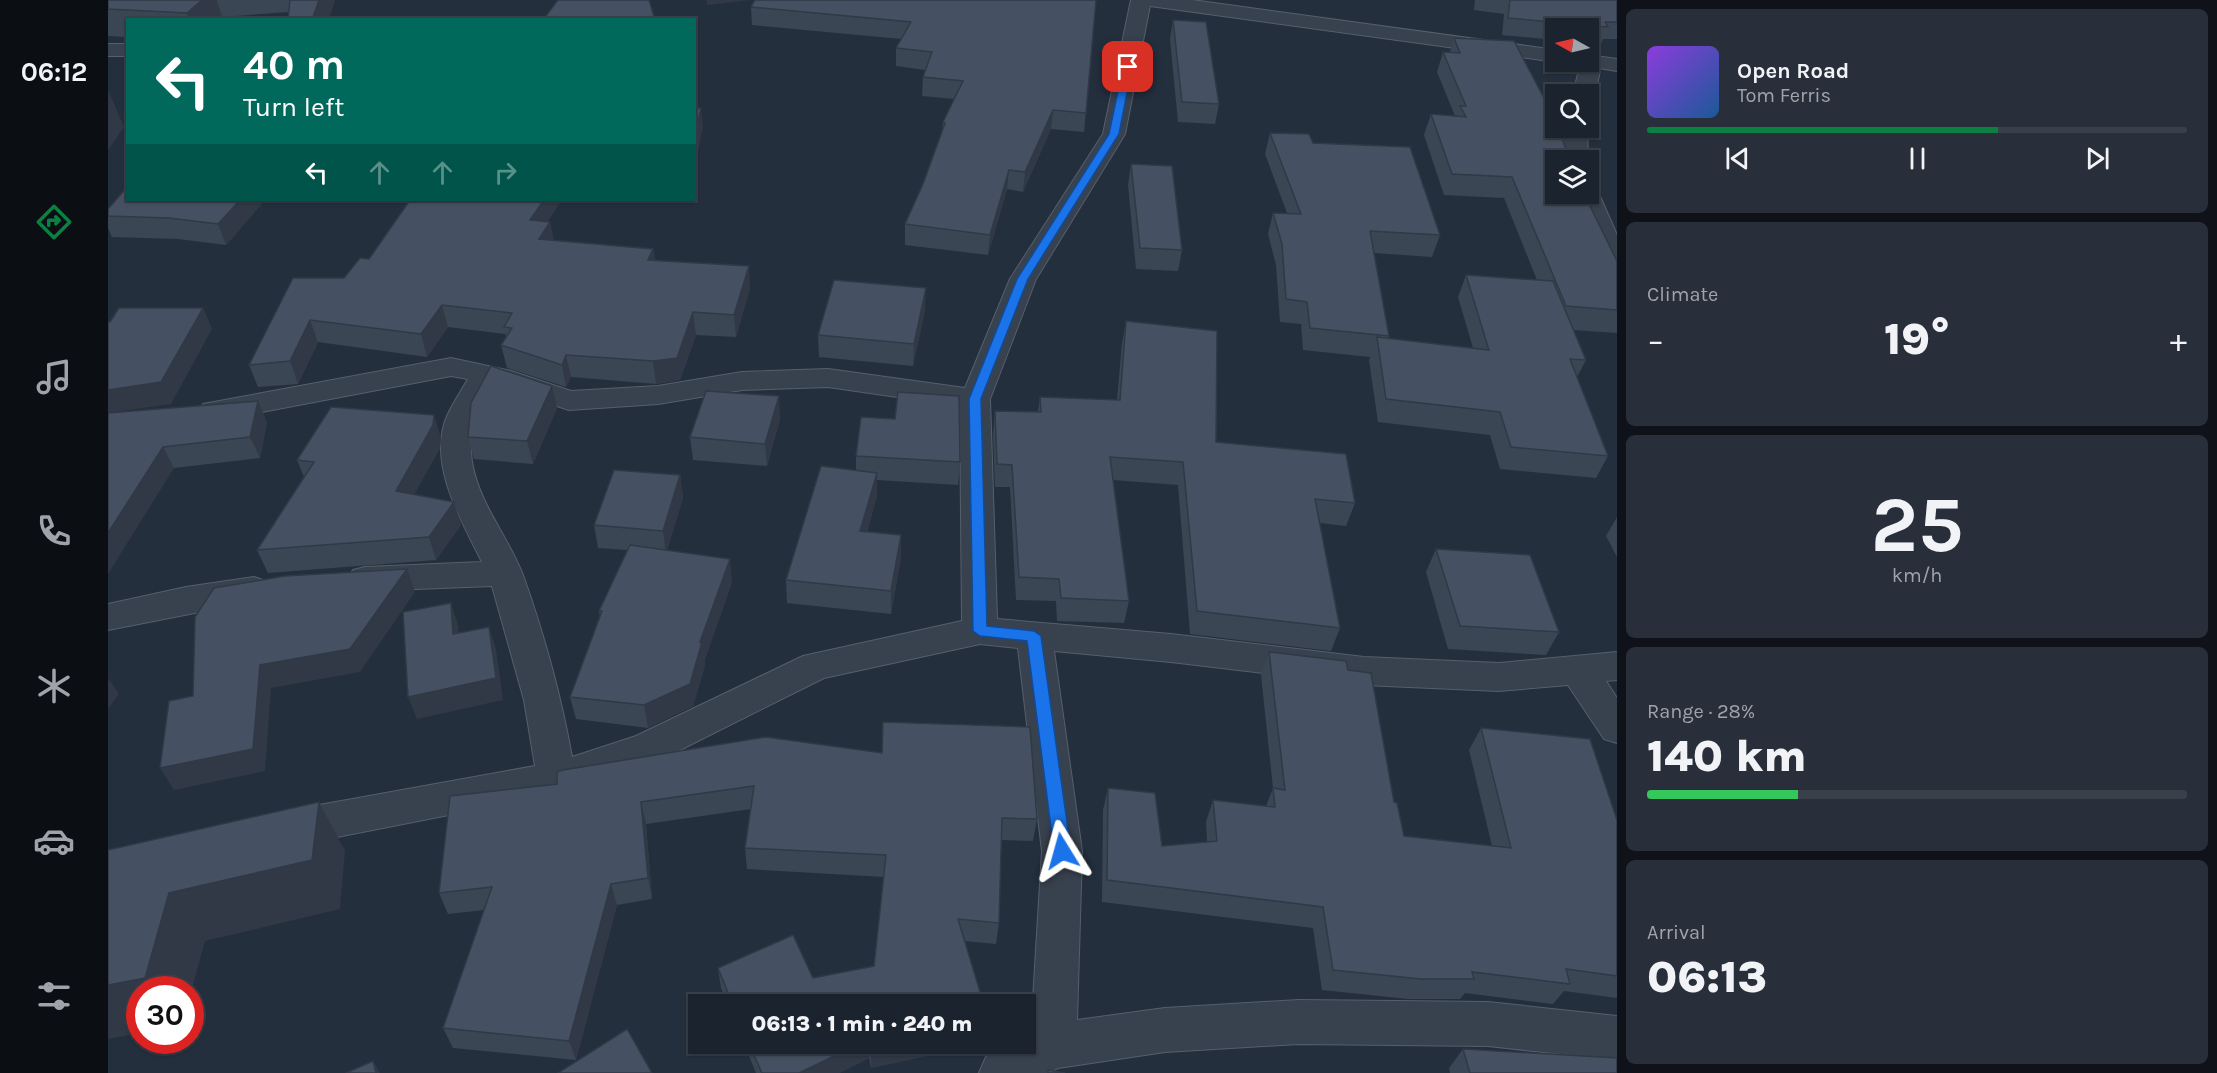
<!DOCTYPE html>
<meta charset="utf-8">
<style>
body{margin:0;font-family:Karla,sans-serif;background:#282f3a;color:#f1f3f6;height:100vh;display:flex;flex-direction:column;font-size:22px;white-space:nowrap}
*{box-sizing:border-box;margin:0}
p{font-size:20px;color:#a0a4aa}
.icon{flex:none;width:33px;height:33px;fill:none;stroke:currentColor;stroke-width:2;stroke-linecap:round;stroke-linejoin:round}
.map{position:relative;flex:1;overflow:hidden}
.drawer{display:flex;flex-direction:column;gap:9px;padding:9px;background:#0f1319;width:600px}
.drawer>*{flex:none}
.guide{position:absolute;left:18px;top:18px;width:570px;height:183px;border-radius:0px;box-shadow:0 2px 4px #0004,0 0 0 2px #39404a;background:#00695c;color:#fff;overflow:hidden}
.needle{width:39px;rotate:278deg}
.tools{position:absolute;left:1437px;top:18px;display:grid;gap:12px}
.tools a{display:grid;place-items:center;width:54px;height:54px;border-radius:0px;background:#1b232e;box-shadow:0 2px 4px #0004,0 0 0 2px #39404a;font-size:30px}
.speed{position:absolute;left:18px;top:976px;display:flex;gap:12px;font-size:30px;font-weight:700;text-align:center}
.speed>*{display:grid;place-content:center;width:78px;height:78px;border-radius:50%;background:#1b232e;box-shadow:0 2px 4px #0004,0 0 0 2px #39404a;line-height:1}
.speed .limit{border:9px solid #d22;background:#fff;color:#111}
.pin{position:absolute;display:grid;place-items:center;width:51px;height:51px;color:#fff;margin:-26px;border-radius:12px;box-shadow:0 3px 9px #0006}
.me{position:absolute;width:66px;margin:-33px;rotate:352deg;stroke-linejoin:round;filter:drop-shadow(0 0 4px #0008)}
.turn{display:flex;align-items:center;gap:21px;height:126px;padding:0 18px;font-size:27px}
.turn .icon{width:78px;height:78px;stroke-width:2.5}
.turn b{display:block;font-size:42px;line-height:51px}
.lanes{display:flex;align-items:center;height:57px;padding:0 18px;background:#0003;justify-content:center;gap:30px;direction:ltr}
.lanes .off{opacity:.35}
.big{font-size:45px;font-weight:800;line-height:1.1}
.drawer .tile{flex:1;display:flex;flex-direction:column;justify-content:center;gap:9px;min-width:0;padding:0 21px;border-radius:9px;background:#282f3a}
.drawer .dial{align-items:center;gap:0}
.dial b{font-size:78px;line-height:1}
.song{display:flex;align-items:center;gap:18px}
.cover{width:72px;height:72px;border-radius:9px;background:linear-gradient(135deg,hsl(270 70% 55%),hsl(210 70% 35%))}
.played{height:6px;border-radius:3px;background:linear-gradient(90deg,#0b8043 65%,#39404a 65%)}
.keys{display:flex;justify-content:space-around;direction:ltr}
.heat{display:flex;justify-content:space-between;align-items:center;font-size:33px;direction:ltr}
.charge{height:9px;border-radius:4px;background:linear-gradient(90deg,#34c759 28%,#39404a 0)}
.trip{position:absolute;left:580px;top:994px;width:348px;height:60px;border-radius:0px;background:#1b232e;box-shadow:0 2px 4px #0004,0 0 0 2px #39404a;font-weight:800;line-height:60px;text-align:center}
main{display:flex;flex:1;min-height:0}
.tab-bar{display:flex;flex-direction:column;width:108px;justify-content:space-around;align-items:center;background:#0b0e12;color:#a0a4aa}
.tab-bar .icon{width:42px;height:42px}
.tab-bar .on{color:#0b8043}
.tab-bar b{font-size:27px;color:#f1f3f6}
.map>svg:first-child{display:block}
</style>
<main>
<nav class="tab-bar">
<b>06:12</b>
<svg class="icon on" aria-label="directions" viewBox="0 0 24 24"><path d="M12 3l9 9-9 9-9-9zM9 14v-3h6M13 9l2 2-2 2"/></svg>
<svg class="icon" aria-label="music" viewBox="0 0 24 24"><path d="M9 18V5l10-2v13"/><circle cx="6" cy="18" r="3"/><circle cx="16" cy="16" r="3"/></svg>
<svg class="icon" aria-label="phone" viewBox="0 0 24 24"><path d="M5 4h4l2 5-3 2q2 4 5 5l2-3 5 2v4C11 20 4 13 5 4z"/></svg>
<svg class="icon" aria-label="climate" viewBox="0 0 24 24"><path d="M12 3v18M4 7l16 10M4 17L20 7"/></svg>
<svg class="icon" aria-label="car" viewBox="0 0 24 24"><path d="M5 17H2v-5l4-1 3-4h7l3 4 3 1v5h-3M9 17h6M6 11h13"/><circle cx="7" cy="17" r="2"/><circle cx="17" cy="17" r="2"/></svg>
<svg class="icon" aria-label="filters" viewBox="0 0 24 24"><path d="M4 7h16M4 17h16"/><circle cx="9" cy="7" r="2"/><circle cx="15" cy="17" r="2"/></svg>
</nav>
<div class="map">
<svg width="1509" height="1073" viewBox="0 0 1509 1073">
<rect width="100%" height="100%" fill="#242f3e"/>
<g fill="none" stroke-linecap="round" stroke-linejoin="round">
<defs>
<g id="minor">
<path d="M1023 0H1043L1017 134 928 279 882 399 889 619 1063 634 1256 657 1391 663 1509 652V680L1498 681 1509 698V743L1496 739 1460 685 1391 691 1256 685 1063 662 946 651 974 851 969 1020 1057 1008 1191 1000 1380 1002 1509 1016V1060L1380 1046 1191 1044 1057 1052 950 1068 941 1073H871L878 1057 902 1044H918V1036L923 1033 934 851 910 648 872 644 716 678 554 759 448 794 178 847 164 841 158 829 164 817 178 811 427 766 416 700 384 586 257 591 245 588 240 579 245 570 257 567 374 562C353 520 319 463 339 416 345 403 353 391 360 379L343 376 106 421 95 418 91 411 95 404 343 358 403 371 463 391 550 386 634 372 720 369 857 388 902 279 995 134ZM386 385 461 410 550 404 634 390 720 387 852 406 854 621 695 656 528 736 464 757C453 695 436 634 415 575 400 536 371 504 364 462 360 436 372 405 386 385Z"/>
<rect x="0" y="44" width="20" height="12"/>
<polygon points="1484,55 1491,57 1494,61 1487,94 1480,99 1480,94 1465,94 1473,62 1480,62 1480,56"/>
<polygon points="1457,128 1479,128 1480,160 1458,160 1455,135"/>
<polygon points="1480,187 1488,189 1491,194 1509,235 1509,273 1500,271 1496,265 1467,194 1480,194"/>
<polygon points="146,577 158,581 163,590 158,599 0,630 0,604 78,587"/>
</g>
<g id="tertiary">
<polygon points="1032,0 1084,0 1448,50 1448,62 1451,62 1448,62 1042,6"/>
<polygon points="1480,55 1509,59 1509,71 1473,65 1470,62 1480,62"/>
</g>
</defs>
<use href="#minor" stroke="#565f6c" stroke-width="2"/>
<use href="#tertiary" stroke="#565f6c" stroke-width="2"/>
<use href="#minor" fill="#38414e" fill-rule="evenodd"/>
<use href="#tertiary" fill="#38414e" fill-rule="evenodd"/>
</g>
<g fill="#3b4654">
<polygon points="0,0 227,0 180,12 114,17 112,20 20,20 20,37 0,36"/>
<polygon points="988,0 976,132 943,129 915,192 899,189 880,255 797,245 797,224 815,184 834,131 835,122 846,99 814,96 815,77 817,70 788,66 788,48 793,39 644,25 643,7"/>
<polygon points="1367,0 1509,0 1509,39 1495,39 1493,44 1480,43 1480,28 1448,28 1448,40 1394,35 1396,14 1366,10"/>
<polygon points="1065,20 1111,104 1107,124 1070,122 1062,39"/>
<polygon points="1346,38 1448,160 1509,261 1509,333 1465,330 1478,360 1469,377 1500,456 1488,478 1392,469 1382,435 1270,422 1261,360 1262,357 1195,350 1193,324 1172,322 1168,265 1160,234 1165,213 1179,213 1157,154 1162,133 1205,143 1332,235 1324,257 1266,253 1281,336 1281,339 1365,348 1350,297 1358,275 1429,280 1396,198 1336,195 1316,135 1323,114 1347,116 1329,72 1335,52 1342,52"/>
<polygon points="1023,164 1074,250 1070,271 1028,269 1020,185"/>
<polygon points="20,200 157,200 118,245 70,239 4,237 0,228 0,209"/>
<polygon points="439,222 446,241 545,249 547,260 642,288 628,337 588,335 572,380 548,384 463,377 458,387 399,368 393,345 398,337 397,334 340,327 319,357 210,342 190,384 150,387 141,365 236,278 261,259"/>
<polygon points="817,310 805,366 711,357 710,335"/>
<polygon points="1018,321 1108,442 1247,503 1238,526 1212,523 1232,628 1223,651 1082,634 1070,485 1005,480 1021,601 1016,623 949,621 948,601 908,600 902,487 887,487 885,434 887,411 930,412 932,397 1009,400 1014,343"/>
<polygon points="449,408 425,464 366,459 360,437"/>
<polygon points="0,413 159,422 152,458 66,468"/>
<polygon points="672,419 659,466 585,460 582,437"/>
<polygon points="333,438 332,448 306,494 353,525 328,560 160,573 149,550 196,477 189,460"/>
<polygon points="748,456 852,462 850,485 769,480 769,496 759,532 793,558 783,614 679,603 678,580 748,470"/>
<polygon points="572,475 575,498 559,550 624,582 597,659 597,665 585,706 540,728 468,719 462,697 492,616 491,611 519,550 490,548 486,525"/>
<polygon points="1509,517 1509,557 1498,536"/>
<polygon points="1328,549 1451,632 1438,655 1340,649 1318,572"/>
<polygon points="1161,652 1240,670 1286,802 1296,836 1384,846 1361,750 1373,728 1509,820 1509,998 1456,991 1445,1004 1357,993 1352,999 1300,999 1214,990 1205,928 994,902 995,810 1000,788 1054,846 1099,842 1098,822 1105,800 1158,806 1165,788 1153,675"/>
<polygon points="658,737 929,819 925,841 893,840 891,923 888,944 857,941 876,1005 620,1005 613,988 610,968 705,978 766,966 776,877 639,869 637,848 643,809 538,824 544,899 509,905 468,1060 345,1048 335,1028 376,910 340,914 331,893 449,784"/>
<polygon points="636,1044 874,1044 763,1068 761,1058 731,1073 648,1073"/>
<polygon points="1355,1049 1509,1073 1342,1073 1341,1068"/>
</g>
<g fill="#303945">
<polygon points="94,0 109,0 114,17 112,20 81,20 79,13"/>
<polygon points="211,0 227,0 221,20 204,20"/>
<polygon points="599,0 643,0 599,5"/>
<polygon points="0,90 16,127 0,150"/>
<polygon points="593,108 595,128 586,169 586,138"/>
<polygon points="945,110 943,129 915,192 917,172"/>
<polygon points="901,170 899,189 880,255 882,235"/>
<polygon points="132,200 157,200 118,245 110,224"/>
<polygon points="436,200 454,200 426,242 422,220"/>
<polygon points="442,222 447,244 431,239"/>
<polygon points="545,249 548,271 540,260"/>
<polygon points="641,266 642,288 628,337 626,315"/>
<polygon points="818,288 817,310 805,366 806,344"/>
<polygon points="334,305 340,327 319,357 313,334"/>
<polygon points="95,308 104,329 63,404 0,413 0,390"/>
<polygon points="585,312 588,335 572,380 548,384 545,361"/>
<polygon points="202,320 210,342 190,384 182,361"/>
<polygon points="458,355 463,377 458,387 454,365"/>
<polygon points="444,386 449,408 425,464 419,441"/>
<polygon points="671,396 672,419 659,466 657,444"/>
<polygon points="150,401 159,422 152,458 142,437"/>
<polygon points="326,415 333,438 332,448 296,513 288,491"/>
<polygon points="55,447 66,468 0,574 0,533"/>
<polygon points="769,473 769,496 752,554 752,531"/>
<polygon points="572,475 575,498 558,554 555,531"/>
<polygon points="346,502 353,525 328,560 321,537"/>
<polygon points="793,535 793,558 783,614 783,591"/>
<polygon points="622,559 624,582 597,659 597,665 585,706 540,728 536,705 592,642"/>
<polygon points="299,569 307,592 252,672 163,688 157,771 66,790 52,768 152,665"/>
<polygon points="343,603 350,625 353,657 345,634"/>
<polygon points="381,627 388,649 395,700 309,719 300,697"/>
<polygon points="0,678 11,694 0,709"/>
<polygon points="211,802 237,851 232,909 97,941 82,996 82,990 32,990 32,1033 0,1039 0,985 61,893"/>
<polygon points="533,802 538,824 544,899 540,878"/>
<polygon points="503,884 509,905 468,1060 461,1041"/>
<polygon points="751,1044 761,1044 761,1058 731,1073 691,1073"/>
<polygon points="786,1044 874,1044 763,1068 763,1049"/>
<polygon points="265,1061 272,1073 268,1073"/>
</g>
<g fill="#455162" stroke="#303945" stroke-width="1.5">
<polygon points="0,0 94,0 79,13 0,9"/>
<polygon points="182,0 211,0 204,20 180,20"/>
<polygon points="450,0 541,0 547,20 435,20"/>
<polygon points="647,0 988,0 978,113 945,110 917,172 901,170 882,235 797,224 815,184 837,123 835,122 855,81 815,77 824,52 788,48 803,22 643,7"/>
<polygon points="1402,0 1509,0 1509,22 1497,22 1500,27 1400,18"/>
<polygon points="1065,20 1098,22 1111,104 1074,102"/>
<polygon points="1346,38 1406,41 1447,119 1448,128 1450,128 1462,160 1448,160 1448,194 1476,194 1509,261 1509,310 1458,306 1404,177 1344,174 1323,114 1358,117 1352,106 1358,106 1335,52 1352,53"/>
<polygon points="586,108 593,108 586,138"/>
<polygon points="1162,133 1201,134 1205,143 1302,147 1332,235 1262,231 1281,336 1202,328 1199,302 1178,299 1174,244 1165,213 1193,214"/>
<polygon points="1023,164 1064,166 1074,250 1032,248"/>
<polygon points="20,186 20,200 132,200 110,224 61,218 0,216 0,209"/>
<polygon points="302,200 436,200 422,220 442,222 431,239 545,249 540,260 641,266 626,315 585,312 569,358 545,361 458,355 454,365 393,345 404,328 396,327 404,313 334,305 313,334 202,320 182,361 141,365 185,278 236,278 252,258 261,259"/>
<polygon points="1358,275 1445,281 1478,360 1462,359 1500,456 1403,447 1392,412 1278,399 1269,337 1381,350"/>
<polygon points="726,280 818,288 806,344 710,335"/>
<polygon points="11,308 95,308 53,382 0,390 0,322 2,322"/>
<polygon points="1018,321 1109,331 1108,442 1238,454 1247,503 1207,499 1232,628 1089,611 1075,462 1002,457 1021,601 953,598 951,579 911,577 904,465 889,464 887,411 933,412 932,397 1012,400"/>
<polygon points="383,366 444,386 419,441 360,437 363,403"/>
<polygon points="598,391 671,396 657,444 582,437"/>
<polygon points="790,392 851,396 852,462 748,456 753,417 787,419"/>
<polygon points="150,401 142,437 55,447 0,533 0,413"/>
<polygon points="223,407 326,415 325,425 288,491 346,502 321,537 149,550 206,462 189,460"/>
<polygon points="713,466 769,473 752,531 793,535 783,591 678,580"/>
<polygon points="506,470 572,475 555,531 486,525"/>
<polygon points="522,545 622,559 592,642 594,642 582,684 536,705 462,697 494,611 491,611"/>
<polygon points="1328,549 1422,555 1451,632 1352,626"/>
<polygon points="299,569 242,649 152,665 145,749 52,768 61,701 85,696 87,617 106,588 177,576"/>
<polygon points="343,603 345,634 381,627 388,678 300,697 295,612"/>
<polygon points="1161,652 1238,661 1240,670 1263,673 1286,802 1289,803 1296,836 1403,848 1373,728 1482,739 1509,820 1509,976 1458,969 1462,984 1364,972 1366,979 1313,979 1225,970 1215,907 999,880 1000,788 1047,793 1054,846 1109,841 1105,800 1167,807 1165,788 1177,790"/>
<polygon points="775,722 922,727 929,819 894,818 891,923 850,919 876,1005 625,1005 610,968 685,935 705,978 766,966 778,855 637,848 646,786 533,802 540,878 503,884 461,1041 335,1028 384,887 331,893 342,796 449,784 449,772 455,770 658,737 774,753"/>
<polygon points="211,802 204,860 61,893 37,978 0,985 0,850"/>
<polygon points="519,1029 544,1073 450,1073"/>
<polygon points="641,1044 751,1044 691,1073 654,1073"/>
<polygon points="762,1044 786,1044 763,1049"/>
<polygon points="1355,1049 1509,1058 1509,1073 1362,1073"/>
<polygon points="265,1061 268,1073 238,1073"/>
<polygon points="940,1070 957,1073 940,1073"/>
</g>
<polygon fill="#1a73e8" stroke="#114b97" stroke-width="1.5" points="1020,64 1024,67 1011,134 920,279 873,399 879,626 926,631 933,636 963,851 960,857 954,859 948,857 946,851 919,641 872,636 865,631 861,399 909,279 1001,134 1015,67"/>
</svg>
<div class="tools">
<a><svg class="needle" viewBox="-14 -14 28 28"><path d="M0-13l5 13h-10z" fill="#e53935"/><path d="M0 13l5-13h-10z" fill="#a0a4aa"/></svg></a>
<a><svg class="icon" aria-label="search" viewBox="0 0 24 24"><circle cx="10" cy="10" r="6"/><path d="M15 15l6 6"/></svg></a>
<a><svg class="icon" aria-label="layers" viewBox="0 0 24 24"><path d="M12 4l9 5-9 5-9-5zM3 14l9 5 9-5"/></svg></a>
</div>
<div class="speed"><div class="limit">30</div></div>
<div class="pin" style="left:1020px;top:67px;background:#d93025"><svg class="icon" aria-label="arrive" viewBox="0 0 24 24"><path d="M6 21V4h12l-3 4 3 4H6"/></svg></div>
<svg class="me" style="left:954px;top:851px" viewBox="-20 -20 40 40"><path d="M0-17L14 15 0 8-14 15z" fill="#1a73e8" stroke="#fff" stroke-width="4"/></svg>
<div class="trip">06:13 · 1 min · 240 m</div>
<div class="guide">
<div class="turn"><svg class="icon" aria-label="left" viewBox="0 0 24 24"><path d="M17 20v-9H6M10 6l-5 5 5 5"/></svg><div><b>40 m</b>Turn left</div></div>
<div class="lanes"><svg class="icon" aria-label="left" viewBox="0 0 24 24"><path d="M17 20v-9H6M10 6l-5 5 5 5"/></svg><svg class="icon off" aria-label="ahead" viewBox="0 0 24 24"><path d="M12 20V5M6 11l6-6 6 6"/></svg><svg class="icon off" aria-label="ahead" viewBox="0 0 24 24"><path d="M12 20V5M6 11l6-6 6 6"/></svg><svg class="icon off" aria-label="right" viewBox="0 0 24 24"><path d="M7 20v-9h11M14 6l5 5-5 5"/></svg></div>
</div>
</div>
<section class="drawer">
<div class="tile">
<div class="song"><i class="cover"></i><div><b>Open Road</b><p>Tom Ferris</p></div></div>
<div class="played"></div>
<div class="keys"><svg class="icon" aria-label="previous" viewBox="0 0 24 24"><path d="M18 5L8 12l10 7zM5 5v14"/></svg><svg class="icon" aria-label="pause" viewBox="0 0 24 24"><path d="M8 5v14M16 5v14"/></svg><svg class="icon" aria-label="next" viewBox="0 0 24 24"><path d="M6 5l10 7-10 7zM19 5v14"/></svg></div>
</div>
<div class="tile"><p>Climate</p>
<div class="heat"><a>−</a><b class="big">19°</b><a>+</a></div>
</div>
<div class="tile dial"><b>25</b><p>km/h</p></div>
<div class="tile"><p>Range · 28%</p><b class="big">140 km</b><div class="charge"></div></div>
<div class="tile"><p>Arrival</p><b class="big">06:13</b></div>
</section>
</main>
